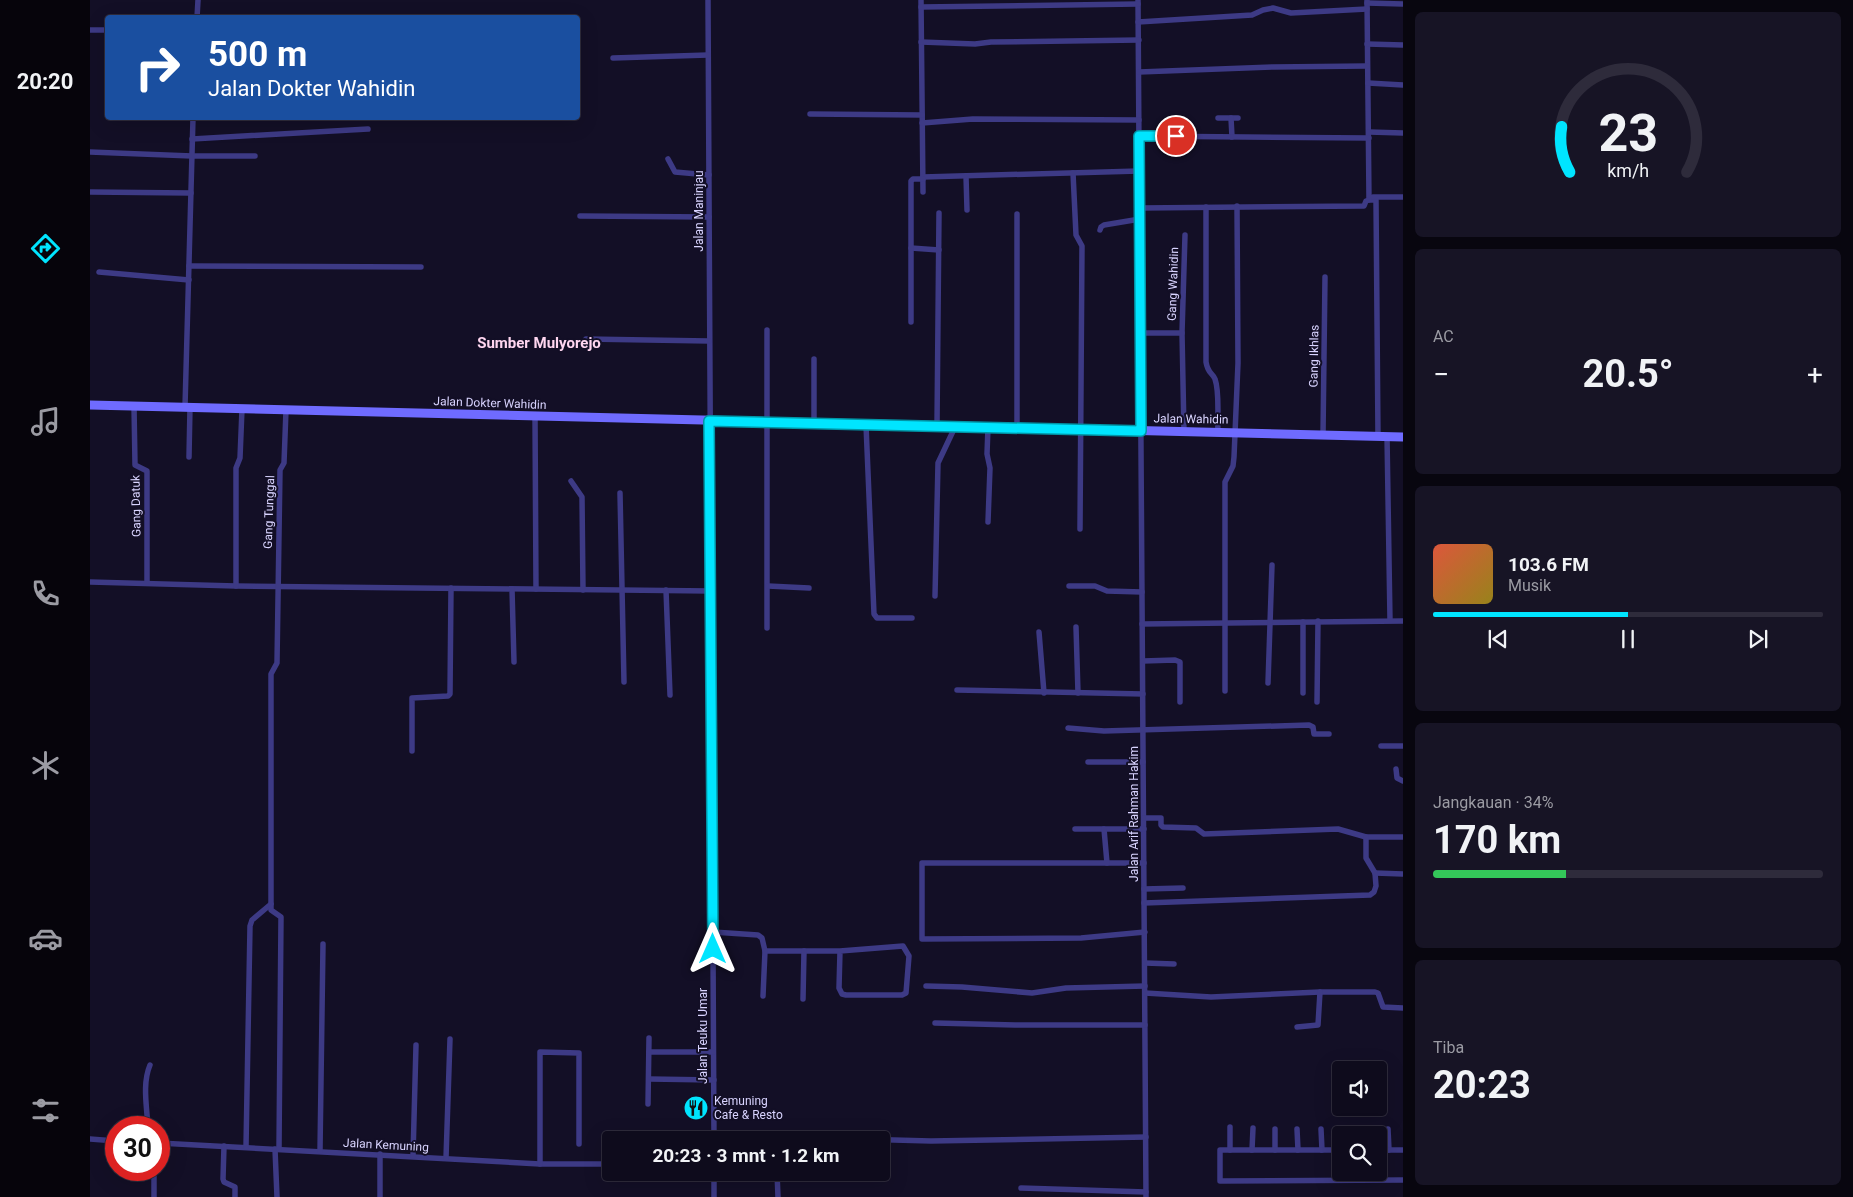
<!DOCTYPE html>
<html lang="id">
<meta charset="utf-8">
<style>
body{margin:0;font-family:Roboto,sans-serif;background:#171425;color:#f1f3f6;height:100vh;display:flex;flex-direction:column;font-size:19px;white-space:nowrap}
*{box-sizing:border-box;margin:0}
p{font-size:16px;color:#9b9ba3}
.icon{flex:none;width:28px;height:28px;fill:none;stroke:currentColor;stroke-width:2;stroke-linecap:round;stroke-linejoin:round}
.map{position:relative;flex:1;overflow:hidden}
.drawer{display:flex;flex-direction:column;gap:12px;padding:12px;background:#08060f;width:450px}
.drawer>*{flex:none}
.top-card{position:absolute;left:15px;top:15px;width:475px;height:105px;border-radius:5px;box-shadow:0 5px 20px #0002,0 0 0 1px #2e2b3b;background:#1a4fa0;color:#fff;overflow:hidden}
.fabs{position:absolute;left:1242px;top:1061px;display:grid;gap:10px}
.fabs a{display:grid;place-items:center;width:55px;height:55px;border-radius:5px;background:#0e0b1c;box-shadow:0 5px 20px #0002,0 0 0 1px #2e2b3b;font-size:25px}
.speed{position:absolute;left:15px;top:1116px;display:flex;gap:10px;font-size:25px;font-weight:700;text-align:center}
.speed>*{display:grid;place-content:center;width:65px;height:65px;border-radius:50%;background:#0e0b1c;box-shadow:0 5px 20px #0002,0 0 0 1px #2e2b3b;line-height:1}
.speed .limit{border:8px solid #d22;background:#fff;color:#111}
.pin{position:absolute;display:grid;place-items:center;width:42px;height:42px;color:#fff;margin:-21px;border:2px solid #fff;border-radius:50%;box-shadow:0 1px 5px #0007}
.me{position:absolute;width:55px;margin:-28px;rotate:0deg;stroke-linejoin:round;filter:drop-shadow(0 0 4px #0008)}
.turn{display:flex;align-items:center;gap:18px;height:105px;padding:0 20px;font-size:22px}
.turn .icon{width:65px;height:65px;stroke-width:2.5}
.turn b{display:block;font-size:35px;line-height:42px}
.big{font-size:38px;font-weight:700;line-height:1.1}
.drawer .widget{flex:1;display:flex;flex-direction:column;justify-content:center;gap:8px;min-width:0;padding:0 18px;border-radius:8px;background:#171425}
.drawer .dial{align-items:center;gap:0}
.dial svg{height:130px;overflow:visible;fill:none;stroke:#2e2b3b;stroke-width:7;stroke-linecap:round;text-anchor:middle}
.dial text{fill:#f1f3f6;stroke:none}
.song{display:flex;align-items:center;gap:15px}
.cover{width:60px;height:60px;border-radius:8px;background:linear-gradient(135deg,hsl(10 70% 55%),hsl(50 70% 35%))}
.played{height:5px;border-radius:2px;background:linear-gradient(90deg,#00e5ff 50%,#2e2b3b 50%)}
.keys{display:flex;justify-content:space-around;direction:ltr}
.heat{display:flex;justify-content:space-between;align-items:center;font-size:28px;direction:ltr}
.charge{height:8px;border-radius:4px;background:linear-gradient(90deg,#34c759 34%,#2e2b3b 0)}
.trip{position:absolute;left:512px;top:1131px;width:288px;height:50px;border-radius:5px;background:#0e0b1c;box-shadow:0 5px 20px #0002,0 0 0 1px #2e2b3b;font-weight:700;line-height:50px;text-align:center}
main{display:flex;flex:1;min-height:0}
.tabs{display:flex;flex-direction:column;width:90px;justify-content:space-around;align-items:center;background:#06040b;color:#9b9ba3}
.tabs .icon{width:35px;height:35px}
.tabs .current{color:#00e5ff}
.tabs b{font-size:22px;color:#f1f3f6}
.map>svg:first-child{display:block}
</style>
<main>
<nav class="tabs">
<b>20:20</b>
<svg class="icon current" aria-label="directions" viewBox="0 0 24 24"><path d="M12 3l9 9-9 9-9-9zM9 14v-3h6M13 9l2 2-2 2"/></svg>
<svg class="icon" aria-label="music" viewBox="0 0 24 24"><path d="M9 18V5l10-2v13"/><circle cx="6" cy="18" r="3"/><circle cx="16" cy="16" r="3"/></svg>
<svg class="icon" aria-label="phone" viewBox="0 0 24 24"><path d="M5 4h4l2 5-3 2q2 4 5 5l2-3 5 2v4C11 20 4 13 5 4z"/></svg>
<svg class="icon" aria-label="climate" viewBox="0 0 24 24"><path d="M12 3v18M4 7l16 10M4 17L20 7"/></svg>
<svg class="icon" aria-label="car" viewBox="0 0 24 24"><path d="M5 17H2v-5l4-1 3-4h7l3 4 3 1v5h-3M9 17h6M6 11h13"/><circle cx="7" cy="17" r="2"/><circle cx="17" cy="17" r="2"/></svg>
<svg class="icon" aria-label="filters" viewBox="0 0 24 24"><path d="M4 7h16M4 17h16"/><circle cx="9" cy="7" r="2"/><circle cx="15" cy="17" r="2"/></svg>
</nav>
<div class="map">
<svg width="1313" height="1197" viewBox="0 0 1313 1197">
<rect width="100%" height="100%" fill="#130f26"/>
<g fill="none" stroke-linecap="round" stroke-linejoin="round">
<g stroke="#3d3a85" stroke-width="5.5">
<polyline points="618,0 624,1140"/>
<polyline points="831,0 833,192"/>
<polyline points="1048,0 1056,1197"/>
<polyline points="1277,0 1279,200 1286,200 1288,436"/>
<polyline points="1277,3 1313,4"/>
<polyline points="831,7 1048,4"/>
<polyline points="107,18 108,0"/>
<polyline points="1048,22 1162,15 1173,10 1183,8 1201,13 1277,9"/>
<polyline points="0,30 18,30"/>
<polyline points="831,42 885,44 901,42 1049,40"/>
<polyline points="1277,44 1313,45"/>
<polyline points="523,58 618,55"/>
<polyline points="1049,72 1183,67 1277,66"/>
<polyline points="1278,83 1313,85"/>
<polyline points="720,114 832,115"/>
<polyline points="1128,118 1148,118"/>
<polyline points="1141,118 1142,137"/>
<polyline points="832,123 883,119 1049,120"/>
<polyline points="1279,132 1313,133"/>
<polyline points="1049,136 1279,138"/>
<polyline points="102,139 278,129"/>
<polyline points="0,152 102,156 165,156"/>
<polyline points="578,159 585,172 619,175"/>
<polyline points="983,173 986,235 992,246 990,529"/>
<polyline points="876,176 877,210"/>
<polyline points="833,177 1049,171"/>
<polyline points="0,192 101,193"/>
<polyline points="1283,197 1313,197"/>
<path d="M1116 207V362C1118 374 1122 372 1125 379 1130 393 1127 418 1128 433"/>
<polyline points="1050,208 1274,206 1276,201 1279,200"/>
<polyline points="927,214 927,428"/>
<polyline points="490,216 619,217"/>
<polyline points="1010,230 1011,227 1014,225 1050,219"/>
<polyline points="821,248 849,250"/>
<polyline points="99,266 331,267"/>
<polyline points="9,272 99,280"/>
<polyline points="821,322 821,181 823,179 833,179"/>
<polyline points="677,330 677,628"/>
<polyline points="1051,333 1092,333"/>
<polyline points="496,339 619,341"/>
<polyline points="724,359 724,423"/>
<polyline points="44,406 45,465 57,471 57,583"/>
<polyline points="95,407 103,118"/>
<polyline points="445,416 446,589"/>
<polyline points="776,425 784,614 787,618 822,618"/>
<polyline points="847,426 849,213"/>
<polyline points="898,427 897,454 900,468 898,522"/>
<polyline points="1094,432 1092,333 1095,235"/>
<polyline points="1233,435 1235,277"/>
<polyline points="1297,436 1300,620"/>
<polyline points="99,457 100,407"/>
<polyline points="481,481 492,497 493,590"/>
<polyline points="530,493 534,682"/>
<polyline points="0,582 146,586 620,591"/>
<polyline points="146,586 146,468 150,458 152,409"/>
<polyline points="678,586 719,588"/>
<polyline points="979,586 1005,586 1017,591 1052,592"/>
<polyline points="422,589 424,662"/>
<polyline points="576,590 580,695"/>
<polyline points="845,596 848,463 865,427"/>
<polyline points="1213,622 1213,693"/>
<polyline points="1052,624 1313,621"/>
<polyline points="986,627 988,693"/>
<polyline points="949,632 954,693"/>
<polyline points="1053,661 1085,660 1090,662 1090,702"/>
<polyline points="1178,683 1182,565"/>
<polyline points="867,690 1053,694"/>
<polyline points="1135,691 1135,482 1143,466 1144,457 1148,363 1147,206"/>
<polyline points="1227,702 1228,621"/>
<polyline points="978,728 1014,731 1219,725 1223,727 1224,734 1239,734"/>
<polyline points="1291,746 1313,746"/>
<polyline points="322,751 322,698 358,696 360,694 361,588"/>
<polyline points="998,762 1053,762"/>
<polyline points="1306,769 1307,778 1313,781"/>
<polyline points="1054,818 1071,818 1071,825 1073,827 1106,828 1114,834 1248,829 1276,837 1313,837"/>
<polyline points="985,829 1054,829"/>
<polyline points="1014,829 1017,863 1054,863"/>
<polyline points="1017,863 832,863 832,939 991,938 1055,932"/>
<polyline points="1285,873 1313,874"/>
<polyline points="1054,889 1093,888"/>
<polyline points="1054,903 1280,895 1284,892 1286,886 1285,873 1276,858 1276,837"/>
<polyline points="623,932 668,935 672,938 675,951 750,951 813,946 819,956 816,993 812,995 756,995 752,994 749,988 750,951"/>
<polyline points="1055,963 1084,964"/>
<polyline points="836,986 872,987 942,993 976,988 1055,986"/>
<polyline points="1055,993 1121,997 1230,992 1285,992 1288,993 1293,1007 1313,1008"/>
<polyline points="673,996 675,951"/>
<polyline points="713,999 714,951"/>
<polyline points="845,1023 925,1025 1055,1025"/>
<polyline points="1207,1027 1228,1025 1230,992"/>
<polyline points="559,1052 623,1052"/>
<polyline points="559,1079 624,1080"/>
<polyline points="558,1104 559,1038"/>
<polyline points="1140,1127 1140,1150"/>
<path d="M58 1128C57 1107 52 1084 60 1065"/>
<polyline points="1207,1129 1208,1150"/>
<polyline points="1231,1129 1232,1150"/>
<polyline points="1253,1129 1253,1135"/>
<polyline points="1298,1129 1299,1150"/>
<polyline points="1275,1135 1275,1128"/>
<polyline points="0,1139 26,1141"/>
<polyline points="688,1140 692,1137 841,1141 1056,1137"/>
<polyline points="69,1143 450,1164 521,1164"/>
<polyline points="134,1146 133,1179 134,1182 145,1187 145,1197"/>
<polyline points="156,1147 160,926 162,920 181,904"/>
<polyline points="185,1149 187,1197"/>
<polyline points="189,1149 191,917 181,910 181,674 187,663 190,470 194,463 196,410"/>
<polyline points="1162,1150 1163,1128"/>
<polyline points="1185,1150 1185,1129"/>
<polyline points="1251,1150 1130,1150 1130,1181 1313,1180"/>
<polyline points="1289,1150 1313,1150"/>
<polyline points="230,1151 233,944"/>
<polyline points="323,1156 326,1045"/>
<polyline points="356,1158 360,1039"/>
<polyline points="450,1164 450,1052 489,1053 489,1144"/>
<polyline points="64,1170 64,1197"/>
<polyline points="624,1172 624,1197"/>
<polyline points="687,1172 688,1197"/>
<polyline points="931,1188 1056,1192"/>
<polyline points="290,1197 290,1154"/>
</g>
<polyline stroke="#6f6bff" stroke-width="9" points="0,405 1313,437"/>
</g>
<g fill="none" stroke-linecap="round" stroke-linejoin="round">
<defs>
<polyline id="route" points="623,949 619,421 1051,431 1049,136 1086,136"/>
</defs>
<use href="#route" stroke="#0095a6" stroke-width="12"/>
<use href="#route" stroke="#00e5ff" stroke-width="9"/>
</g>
<defs>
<symbol id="restaurant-disc" viewBox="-11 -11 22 22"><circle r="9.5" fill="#00e5ff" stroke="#130f26"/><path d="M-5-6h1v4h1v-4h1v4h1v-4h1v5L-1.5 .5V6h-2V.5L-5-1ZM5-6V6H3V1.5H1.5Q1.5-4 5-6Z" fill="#111"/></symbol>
</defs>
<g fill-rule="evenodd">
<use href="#restaurant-disc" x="592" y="1094" width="28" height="28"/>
</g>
<g text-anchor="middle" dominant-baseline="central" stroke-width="4" stroke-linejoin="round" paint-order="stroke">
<g font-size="12" fill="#d9d4ff" stroke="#130f26">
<text transform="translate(609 211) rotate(-90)">Jalan Maninjau</text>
<text transform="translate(1083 284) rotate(-88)">Gang Wahidin</text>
<text transform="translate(1224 356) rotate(-89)">Gang Ikhlas</text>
<text transform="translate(400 403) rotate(2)">Jalan Dokter Wahidin</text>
<text transform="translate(1101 419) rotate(1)">Jalan Wahidin</text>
<text transform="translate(46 506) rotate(-91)">Gang Datuk</text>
<text transform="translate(179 512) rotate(-88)">Gang Tunggal</text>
<text transform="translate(1044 814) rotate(-90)">Jalan Arif Rahman Hakim</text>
<text transform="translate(613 1036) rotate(-90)">Jalan Teuku Umar</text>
<text transform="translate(296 1145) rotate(3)">Jalan Kemuning</text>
</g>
<g font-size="12" fill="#d9d4ff" stroke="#130f26" text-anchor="start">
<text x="624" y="1101">Kemuning<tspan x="624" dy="14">Cafe &amp; Resto</tspan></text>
</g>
<g font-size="15" font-weight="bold" fill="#ffd6f0" stroke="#130f26">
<text x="449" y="343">Sumber Mulyorejo</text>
</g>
</g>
</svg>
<div class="fabs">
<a><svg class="icon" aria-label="sound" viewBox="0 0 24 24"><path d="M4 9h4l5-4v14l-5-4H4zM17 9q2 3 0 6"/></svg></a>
<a><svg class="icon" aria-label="search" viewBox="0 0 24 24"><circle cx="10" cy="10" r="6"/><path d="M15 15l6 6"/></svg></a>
</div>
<div class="speed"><div class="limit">30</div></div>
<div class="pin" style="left:1086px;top:136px;background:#d93025"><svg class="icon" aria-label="arrive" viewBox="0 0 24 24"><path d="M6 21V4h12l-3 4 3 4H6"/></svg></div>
<svg class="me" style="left:623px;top:949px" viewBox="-20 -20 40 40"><path d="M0-17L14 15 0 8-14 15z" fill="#00e5ff" stroke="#fff" stroke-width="4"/></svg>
<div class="trip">20:23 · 3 mnt · 1.2 km</div>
<div class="top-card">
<div class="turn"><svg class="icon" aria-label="right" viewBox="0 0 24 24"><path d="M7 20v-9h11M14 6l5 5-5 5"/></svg><div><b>500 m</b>Jalan Dokter Wahidin</div></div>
</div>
</div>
<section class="drawer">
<div class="widget dial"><svg viewBox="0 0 100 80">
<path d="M14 69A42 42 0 1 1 86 69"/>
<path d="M14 69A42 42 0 0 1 9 41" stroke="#00e5ff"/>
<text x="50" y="56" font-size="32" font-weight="700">23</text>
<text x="50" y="72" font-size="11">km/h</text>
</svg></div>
<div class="widget"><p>AC</p>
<div class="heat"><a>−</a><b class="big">20.5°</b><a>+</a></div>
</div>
<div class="widget">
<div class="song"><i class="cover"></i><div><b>103.6 FM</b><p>Musik</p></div></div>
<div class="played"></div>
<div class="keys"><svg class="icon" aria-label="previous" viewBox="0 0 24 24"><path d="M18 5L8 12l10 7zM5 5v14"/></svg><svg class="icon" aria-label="pause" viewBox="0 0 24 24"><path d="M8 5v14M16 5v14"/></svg><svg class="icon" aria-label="next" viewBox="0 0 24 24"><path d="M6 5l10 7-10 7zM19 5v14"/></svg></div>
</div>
<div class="widget"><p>Jangkauan · 34%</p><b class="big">170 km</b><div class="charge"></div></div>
<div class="widget"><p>Tiba</p><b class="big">20:23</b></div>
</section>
</main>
